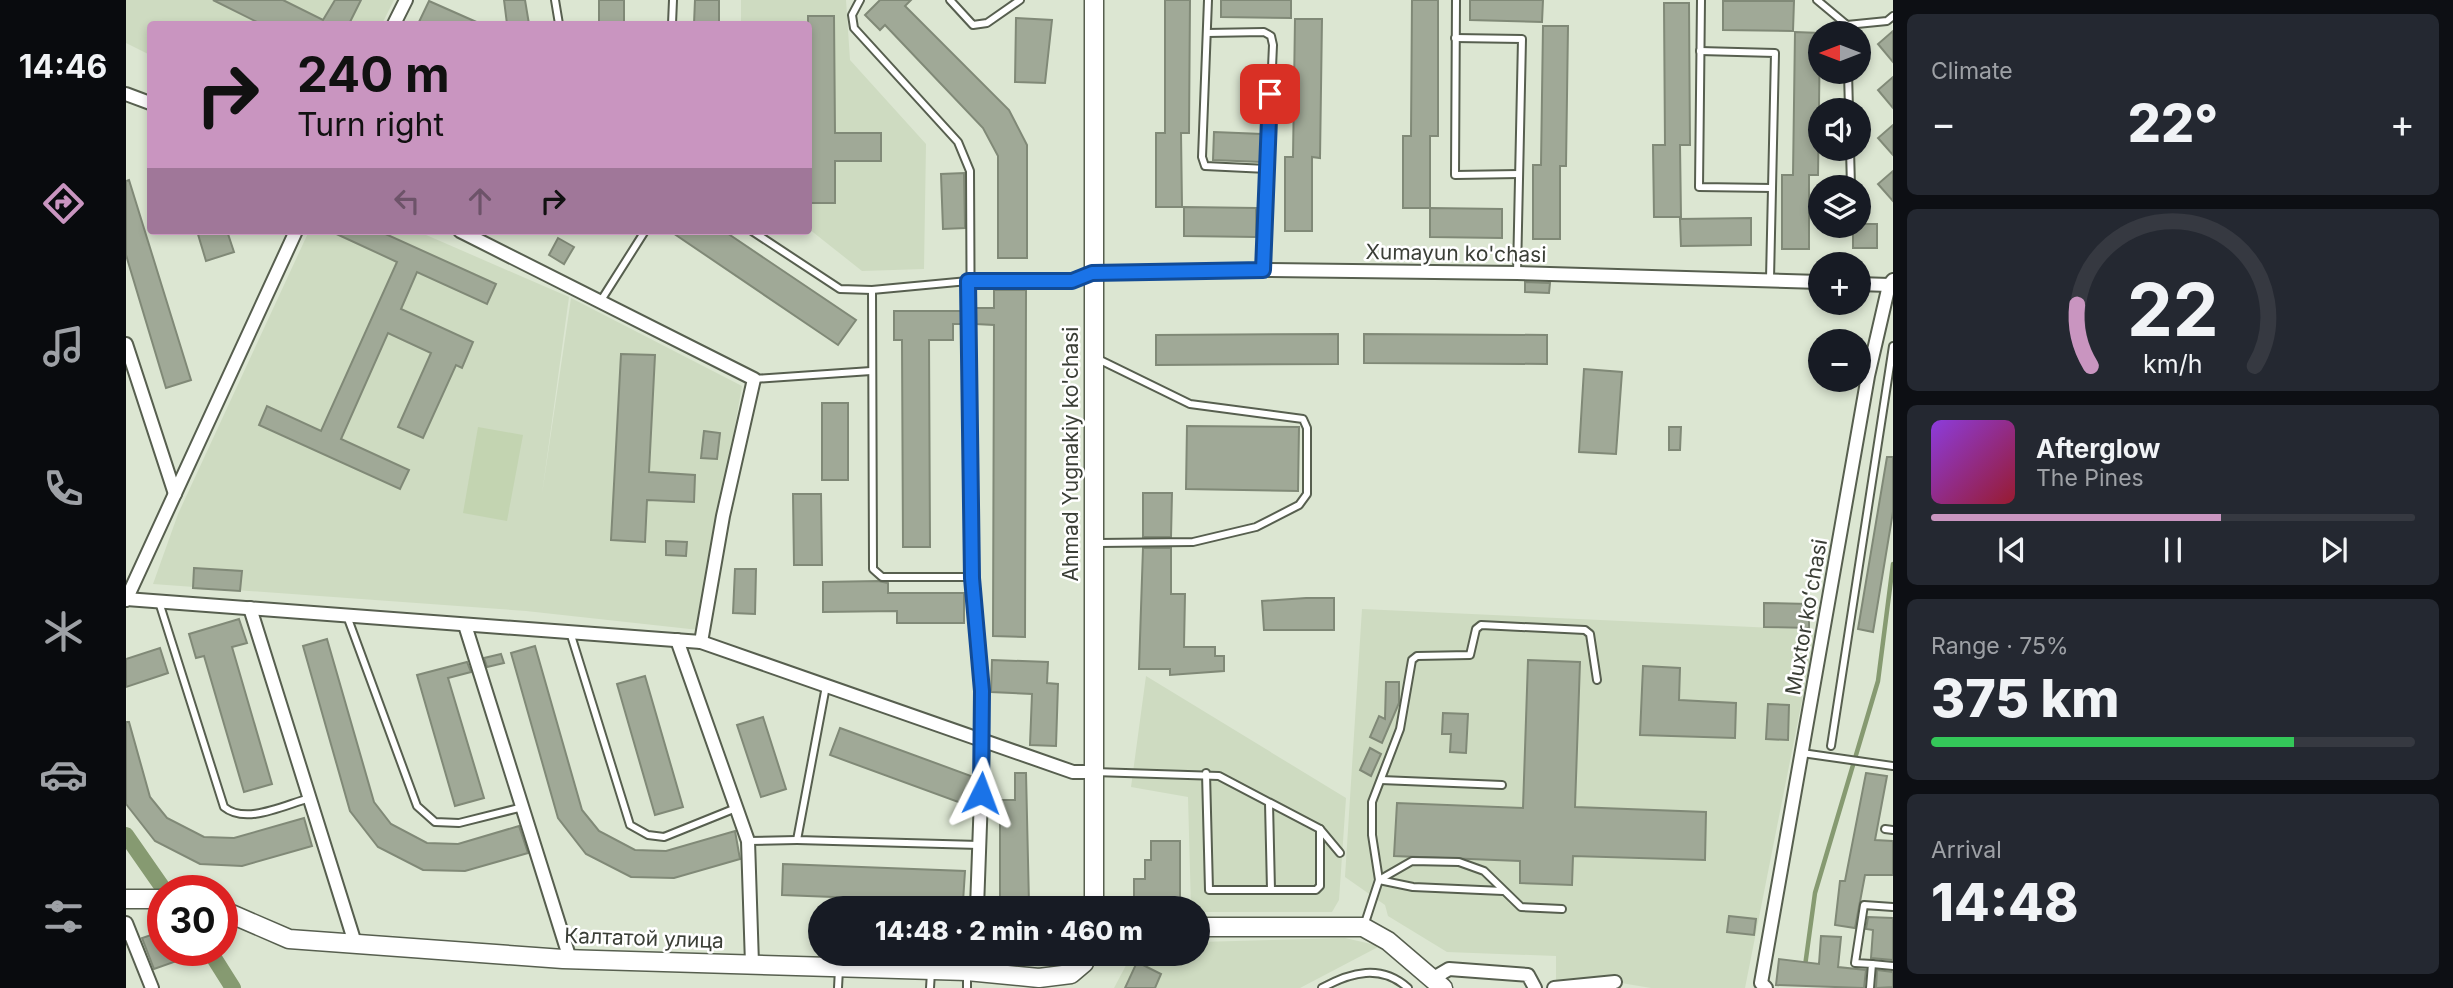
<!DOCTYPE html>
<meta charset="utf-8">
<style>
body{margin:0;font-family:Inter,sans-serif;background:#242831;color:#f1f3f6;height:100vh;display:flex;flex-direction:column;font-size:26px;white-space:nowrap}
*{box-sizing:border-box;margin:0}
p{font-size:23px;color:#9ea1a6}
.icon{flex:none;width:38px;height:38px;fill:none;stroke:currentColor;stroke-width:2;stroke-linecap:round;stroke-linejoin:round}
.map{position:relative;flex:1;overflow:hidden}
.side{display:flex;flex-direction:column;gap:14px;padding:14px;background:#0d0f14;width:560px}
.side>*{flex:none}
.hud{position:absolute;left:21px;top:21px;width:665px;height:214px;border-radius:7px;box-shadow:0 4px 10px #0003;background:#c995c0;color:#111;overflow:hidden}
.needle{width:46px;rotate:270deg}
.fabs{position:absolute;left:1682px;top:21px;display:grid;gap:14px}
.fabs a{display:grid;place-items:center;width:63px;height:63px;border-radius:50%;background:#171b24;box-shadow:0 4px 10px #0003;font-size:35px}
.speed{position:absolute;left:21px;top:875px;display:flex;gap:14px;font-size:35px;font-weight:700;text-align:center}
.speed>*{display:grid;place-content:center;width:91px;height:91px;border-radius:50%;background:#171b24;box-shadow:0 4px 10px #0003;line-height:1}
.speed .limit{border:10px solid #d22;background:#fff;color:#111}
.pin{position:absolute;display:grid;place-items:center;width:60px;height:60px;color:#fff;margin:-30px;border-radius:14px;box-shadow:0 4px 10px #0006}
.me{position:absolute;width:77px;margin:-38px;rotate:3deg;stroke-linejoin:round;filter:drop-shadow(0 0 5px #0008)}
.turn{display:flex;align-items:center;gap:24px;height:147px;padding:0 35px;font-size:32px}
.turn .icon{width:91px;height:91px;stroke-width:2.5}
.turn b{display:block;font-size:49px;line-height:60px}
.lanes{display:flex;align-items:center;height:66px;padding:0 35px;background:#0003;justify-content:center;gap:35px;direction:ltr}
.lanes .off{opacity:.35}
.big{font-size:52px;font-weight:800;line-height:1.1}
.side .tile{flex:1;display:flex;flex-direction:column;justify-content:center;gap:10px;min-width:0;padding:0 24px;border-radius:10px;background:#242831}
.side .dial{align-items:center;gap:0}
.dial svg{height:182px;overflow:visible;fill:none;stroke:#363941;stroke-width:7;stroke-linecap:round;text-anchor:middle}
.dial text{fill:#f1f3f6;stroke:none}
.song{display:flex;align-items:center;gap:21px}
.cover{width:84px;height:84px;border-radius:10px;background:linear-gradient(135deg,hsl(270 70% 55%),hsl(350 70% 35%))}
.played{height:7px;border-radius:4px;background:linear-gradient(90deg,#c995c0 60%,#363941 60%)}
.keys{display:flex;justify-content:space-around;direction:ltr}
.heat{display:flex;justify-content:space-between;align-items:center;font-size:38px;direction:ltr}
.charge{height:10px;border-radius:5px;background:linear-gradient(90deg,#34c759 75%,#363941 0)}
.trip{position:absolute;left:682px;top:896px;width:402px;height:70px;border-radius:35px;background:#171b24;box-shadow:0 4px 10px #0003;font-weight:800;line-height:70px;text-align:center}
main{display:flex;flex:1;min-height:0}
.menu{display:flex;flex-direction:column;width:126px;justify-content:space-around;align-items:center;background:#090b0e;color:#9ea1a6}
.menu .icon{width:49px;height:49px}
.menu .selected{color:#c995c0}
.menu b{font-size:32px;color:#f1f3f6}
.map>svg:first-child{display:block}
</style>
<main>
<nav class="menu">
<b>14:46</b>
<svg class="icon selected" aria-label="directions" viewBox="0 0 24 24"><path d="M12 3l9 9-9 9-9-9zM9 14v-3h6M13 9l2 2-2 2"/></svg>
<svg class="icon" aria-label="music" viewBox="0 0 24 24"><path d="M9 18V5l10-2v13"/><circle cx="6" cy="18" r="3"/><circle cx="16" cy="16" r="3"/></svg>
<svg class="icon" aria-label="phone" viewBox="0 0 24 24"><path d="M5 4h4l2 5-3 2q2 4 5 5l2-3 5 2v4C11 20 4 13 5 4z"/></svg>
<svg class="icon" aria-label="climate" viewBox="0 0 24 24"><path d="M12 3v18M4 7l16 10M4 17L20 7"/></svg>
<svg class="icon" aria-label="car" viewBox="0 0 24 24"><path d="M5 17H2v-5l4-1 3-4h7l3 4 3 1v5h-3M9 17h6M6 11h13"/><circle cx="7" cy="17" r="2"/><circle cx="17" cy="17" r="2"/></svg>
<svg class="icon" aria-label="filters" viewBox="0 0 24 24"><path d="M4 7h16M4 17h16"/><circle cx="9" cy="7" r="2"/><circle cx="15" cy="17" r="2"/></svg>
</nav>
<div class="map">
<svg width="1767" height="988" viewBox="0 0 1767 988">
<rect width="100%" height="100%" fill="#dce6d2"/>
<g fill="#cedbc1">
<polygon points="0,0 268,0 256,24 24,24 24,55 0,43"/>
<polygon points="615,0 720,0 724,60 800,144 798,269 736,271 683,229 682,24 615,24"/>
<polygon points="183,231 291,231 443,297 416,494 445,298 616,386 573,630 400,611 27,584 52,514"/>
<polygon points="1236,609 1690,630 1619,988 1525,988 1489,982 1430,980 1430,956 1321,952 1262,916 1259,905 1219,877"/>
<polygon points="1020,676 1220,798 1213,900 1206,912 1073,912 1073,908 1065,908 1062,797 1005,787"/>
<polygon points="1219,938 1254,946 1174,988 988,988 1006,954 1073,954 1073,942"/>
</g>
<polygon fill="#c3d4b1" points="352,427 397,435 381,521 337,513"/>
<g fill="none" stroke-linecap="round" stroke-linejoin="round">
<polyline stroke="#869a71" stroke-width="4.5" points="1679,966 1689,893 1752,681 1767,564"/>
<g stroke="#869a71" stroke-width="16">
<polyline points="0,835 39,891"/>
<polyline points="83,950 107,988"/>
</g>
</g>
<g fill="#a0a997" stroke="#808977" stroke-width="2">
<polygon points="87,0 157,0 197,20 209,0 235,0 223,24 135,24"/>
<polygon points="378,0 399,0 403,24 381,24"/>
<rect x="473" y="0" width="25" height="24"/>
<polygon points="569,0 593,0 593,24 568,24"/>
<polygon points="754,0 785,0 779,6 883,110 901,145 901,258 872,258 872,156 857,128 759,25 754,30 739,15"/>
<polygon points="1039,0 1064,0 1063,133 1055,133 1056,207 1030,207 1030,133 1039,133"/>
<polygon points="1095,0 1165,0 1165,18 1095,17"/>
<polygon points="1286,0 1312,0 1312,136 1304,136 1304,208 1277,208 1277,136 1285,136"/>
<polygon points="1344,0 1417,0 1416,22 1344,20"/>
<polygon points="303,1 355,24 292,24"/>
<polygon points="1597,1 1668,1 1667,31 1597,30"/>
<polygon points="1538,3 1563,3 1564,145 1554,145 1555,217 1528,217 1527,145 1539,145"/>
<polygon points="682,16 708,16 709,133 755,133 755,161 709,161 709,203 682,203"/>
<polygon points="890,18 926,20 919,83 889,82"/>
<polygon points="1169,19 1196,19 1194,158 1186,157 1186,231 1159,231 1159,157 1167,157"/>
<polygon points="1417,26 1442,26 1440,166 1434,166 1434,239 1407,239 1407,165 1415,165"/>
<polygon points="1767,31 1767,62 1752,44"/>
<polygon points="1669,32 1694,33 1692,175 1683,175 1683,249 1656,249 1656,175 1667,175"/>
<polygon points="1767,77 1767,108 1752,90"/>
<polygon points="1767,125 1767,155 1752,138"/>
<polygon points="1088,132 1136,134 1135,162 1087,160"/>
<polygon points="1767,171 1767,201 1752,184"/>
<polygon points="838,173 839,228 817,229 815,174"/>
<polygon points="3,180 65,380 40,388 0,255 0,181"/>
<polygon points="1058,207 1130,208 1130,237 1058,236"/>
<polygon points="1304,208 1376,209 1376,238 1304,237"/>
<polygon points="1625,218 1625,245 1555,246 1554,219"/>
<polygon points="1732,224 1751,224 1751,248 1727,248 1727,226"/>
<polygon points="71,231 101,231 108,252 80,261"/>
<polygon points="204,231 253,231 370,284 361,304 291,272 275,309 347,342 336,368 330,365 297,438 272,427 305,353 262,333 215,439 283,470 274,489 133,425 141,406 195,431 271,262"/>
<polygon points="544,231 598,231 730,320 712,345"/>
<polygon points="432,238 448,247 438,264 423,255"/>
<polygon points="1399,282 1424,283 1423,293 1399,292"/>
<polygon points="868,290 900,290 899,637 867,636 868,325 850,324 850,308 868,308"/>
<polygon points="768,311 839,311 839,324 827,324 827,340 803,340 804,547 777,547 776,340 768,340"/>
<polygon points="1212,334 1212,364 1030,365 1030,335"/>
<polygon points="1238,334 1421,335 1421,364 1238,363"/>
<polygon points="495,354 529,355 523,472 569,475 568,502 521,500 519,542 485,540"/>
<polygon points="1458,369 1496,372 1490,454 1453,452"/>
<rect x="696" y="403" width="26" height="77"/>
<polygon points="1061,426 1173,427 1172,491 1060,489"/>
<polygon points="1543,427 1555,427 1554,450 1543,450"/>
<polygon points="578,431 594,433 591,459 575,458"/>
<polygon points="1761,457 1767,457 1767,512 1747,632 1732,629"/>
<polygon points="1017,493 1046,493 1045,537 1017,537"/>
<polygon points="667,494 695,494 696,565 668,565"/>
<polygon points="540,541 561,542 560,556 540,555"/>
<polygon points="1017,548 1045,548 1045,594 1059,594 1058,647 1089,647 1089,656 1098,656 1098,671 1044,675 1044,669 1013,669"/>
<polygon points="68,568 116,571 114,591 67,588"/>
<polygon points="609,569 630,569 629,614 607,613"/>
<polygon points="752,581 762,583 762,593 838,593 838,623 771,623 771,611 697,612 697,582"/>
<polygon points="1180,598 1208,598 1208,630 1138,630 1136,601"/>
<polygon points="1638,603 1683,604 1683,628 1638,627"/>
<polygon points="113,619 121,643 106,647 146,784 118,792 78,656 70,658 63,634"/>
<polygon points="201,639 248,802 265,824 301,843 332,844 393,826 402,853 339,871 297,870 252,847 224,811 177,646"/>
<polygon points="409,646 456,810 473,831 509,850 540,851 609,831 614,859 548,878 505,877 460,854 432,818 385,653"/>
<polygon points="34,648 42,673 0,687 0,659"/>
<polygon points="375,654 378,663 361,667 358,658"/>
<polygon points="866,660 922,662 921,683 932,684 930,746 904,745 906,694 865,692"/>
<polygon points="1402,660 1454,662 1449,807 1580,812 1579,860 1447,856 1446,885 1394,883 1394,861 1268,856 1271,803 1397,808"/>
<polygon points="341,662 345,672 322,678 358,798 329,806 291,675"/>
<polygon points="1517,666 1554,668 1553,700 1610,703 1609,738 1514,735"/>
<polygon points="519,676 557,807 529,815 491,684"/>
<polygon points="1260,682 1273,682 1273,703 1256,743 1244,737 1253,716 1259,719"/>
<polygon points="1642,704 1663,705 1662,740 1640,739"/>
<polygon points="1317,713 1342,714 1340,753 1324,752 1325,734 1316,734"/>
<polygon points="637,717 660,789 635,797 611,725"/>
<polygon points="0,722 3,722 24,797 41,818 78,837 108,838 178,818 186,846 116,866 74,864 29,841 0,804"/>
<polygon points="714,728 845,776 835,803 704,755"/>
<polygon points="1244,748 1255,754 1245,776 1234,770"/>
<polygon points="889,773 900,773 903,904 874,904 874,800 889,800"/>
<polygon points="1740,773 1761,776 1749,840 1767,841 1767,875 1739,875 1729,928 1709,925 1714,881 1719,881"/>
<polygon points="1025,841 1054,841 1054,901 1008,902 1008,879 1019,879 1019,860 1025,860"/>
<polygon points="657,864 839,871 837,902 656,895"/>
<polygon points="1603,916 1630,919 1628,935 1601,932"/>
<polygon points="1742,917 1767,918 1767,960 1745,958 1747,930 1740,929"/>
<polygon points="37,931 37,950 44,950 48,962 28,969 16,938"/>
<polygon points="1695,936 1715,937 1712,967 1740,970 1738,988 1650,985 1653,959 1693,964"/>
<polygon points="1011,962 1035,974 1029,988 999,988"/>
<polygon points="1751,970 1767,972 1767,987 1750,988"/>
</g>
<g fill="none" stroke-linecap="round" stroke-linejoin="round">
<defs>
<g id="lane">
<polyline points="429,0 433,24"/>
<polyline points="734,0 726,15 728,28 832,142 844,171 846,577 857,691 857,740"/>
<polyline points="824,0 847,25 861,23 894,0"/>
<polyline points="1082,0 1076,157 1079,166 1141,169"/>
<polyline points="1330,0 1329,175 1393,174"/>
<polyline points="1575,0 1573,187 1646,188"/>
<polyline points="1691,0 1721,25 1761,21 1767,16"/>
<polyline points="546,24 547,0"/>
<polyline points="1081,33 1138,32 1145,36 1147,45 1137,270"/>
<polyline points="1329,38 1396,39 1391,273"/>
<polyline points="1574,51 1649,53 1644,279"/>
<polyline points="1722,72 1723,110"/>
<polyline points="1724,149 1725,187"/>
<polyline points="626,231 714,289 746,290 842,281 946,281 965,274"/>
<polyline points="746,290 747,569 756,577 846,577"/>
<polyline points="474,302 519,231"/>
<polyline points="628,379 745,371"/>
<polyline points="972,543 1067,542 1130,527 1173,505 1181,494 1181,428 1177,419 1064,404 972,359"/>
<path d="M33 602 98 807C120 825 158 805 184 798"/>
<polyline points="221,616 291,806 309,822 333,823 397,807"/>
<polyline points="444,632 504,825 522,835 538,837 610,808"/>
<polyline points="700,686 671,840 853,845"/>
<polyline points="1705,746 1767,346"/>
<polyline points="1676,753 1767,766"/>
<polyline points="968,772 1093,776 1194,829 1214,853"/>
<polyline points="1080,773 1083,890 1190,890 1194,886 1194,829"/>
<polyline points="1255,780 1376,785"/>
<polyline points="1143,803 1145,890"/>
<polyline points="1759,829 1767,830"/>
<polyline points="622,841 671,840"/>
<polyline points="1253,880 1286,861 1333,862 1358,871 1395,907 1436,909"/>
<polyline points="1253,880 1287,887 1377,891"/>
<polyline points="1238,926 1253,880 1246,835 1246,802 1274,729 1286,660 1291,656 1344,655 1350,629 1355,625 1459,630 1464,634 1471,680"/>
<polyline points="1746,964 1767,966"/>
<polyline points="712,988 713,969"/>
<polyline points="804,988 805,972"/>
<polyline points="841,988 841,972"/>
<path d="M1196 988C1225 972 1255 964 1282 988"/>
<polyline points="1744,988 1746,964 1729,963 1738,905 1767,907"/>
</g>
<g id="street">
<polyline points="268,24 280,0"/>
<polyline points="0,94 24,103"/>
<polyline points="334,231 628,379 597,516 575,642"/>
<polyline points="966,273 1137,270 1391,273 1694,282"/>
<polyline points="1732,284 1763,285"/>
<polyline points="0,344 49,494"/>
<polyline points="0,599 575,642 947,772 966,772"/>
<polyline points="0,600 170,231"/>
<polyline points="124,608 229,943"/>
<polyline points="339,625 444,959"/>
<polyline points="551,640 622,841 626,964"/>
<polyline points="851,908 857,741"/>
<polyline points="0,923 26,988"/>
<polyline points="849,972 850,954"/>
<polyline points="1306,979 1323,969 1402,975 1409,988"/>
<polyline points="1428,988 1489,982"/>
<polyline points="1640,988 1635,983 1742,376 1763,285 1767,280"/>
</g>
<g id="secondary">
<polyline points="0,899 37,899"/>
<polyline points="968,908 968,0"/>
<polyline points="96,910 163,939 437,959 841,971 913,978 945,974 958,963 961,954"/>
<polyline points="1073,927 1237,927 1262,941 1317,988"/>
</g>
</defs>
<use href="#lane" stroke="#575f4f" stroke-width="10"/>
<use href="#street" stroke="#575f4f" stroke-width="16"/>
<use href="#secondary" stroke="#575f4f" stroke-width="21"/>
<use href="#lane" stroke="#fff" stroke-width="6"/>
<use href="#street" stroke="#fff" stroke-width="12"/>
<use href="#secondary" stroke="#fff" stroke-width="18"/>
</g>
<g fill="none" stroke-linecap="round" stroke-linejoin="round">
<defs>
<polyline id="route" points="855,793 856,691 846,578 842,281 946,281 966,273 1137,270 1144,94"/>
</defs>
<use href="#route" stroke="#114b97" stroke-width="18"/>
<use href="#route" stroke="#1a73e8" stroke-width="12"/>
</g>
<g text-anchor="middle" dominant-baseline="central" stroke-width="5" stroke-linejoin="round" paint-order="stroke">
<g font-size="21" fill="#3a3e36" stroke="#fff">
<text transform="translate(1330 253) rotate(1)">Xumayun ko'chasi</text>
<text transform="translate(944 454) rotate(-90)">Ahmad Yugnakiy ko'chasi</text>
<text transform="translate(1680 617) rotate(-80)">Muxtor koʻchasi</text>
<text transform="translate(518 938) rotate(2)">Калтатой улица</text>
</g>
</g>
</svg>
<div class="fabs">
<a><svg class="needle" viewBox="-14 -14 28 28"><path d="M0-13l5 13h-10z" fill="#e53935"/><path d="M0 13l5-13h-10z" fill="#9ea1a6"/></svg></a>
<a><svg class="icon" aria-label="sound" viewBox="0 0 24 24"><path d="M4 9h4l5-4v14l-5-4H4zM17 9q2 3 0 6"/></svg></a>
<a><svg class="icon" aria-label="layers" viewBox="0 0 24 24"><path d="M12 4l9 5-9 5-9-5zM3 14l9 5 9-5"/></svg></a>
<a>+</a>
<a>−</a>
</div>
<div class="speed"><div class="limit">30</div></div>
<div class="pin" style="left:1144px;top:94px;background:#d93025"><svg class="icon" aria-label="arrive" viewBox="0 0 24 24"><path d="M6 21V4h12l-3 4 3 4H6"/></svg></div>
<svg class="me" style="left:855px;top:793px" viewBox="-20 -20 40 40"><path d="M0-17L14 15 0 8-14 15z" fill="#1a73e8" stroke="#fff" stroke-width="4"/></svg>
<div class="trip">14:48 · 2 min · 460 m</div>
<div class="hud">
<div class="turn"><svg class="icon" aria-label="right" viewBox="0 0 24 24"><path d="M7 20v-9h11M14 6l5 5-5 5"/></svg><div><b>240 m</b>Turn right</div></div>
<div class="lanes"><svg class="icon off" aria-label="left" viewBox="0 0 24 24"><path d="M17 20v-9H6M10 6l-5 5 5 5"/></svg><svg class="icon off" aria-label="ahead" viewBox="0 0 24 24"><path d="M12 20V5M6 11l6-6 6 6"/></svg><svg class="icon" aria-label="right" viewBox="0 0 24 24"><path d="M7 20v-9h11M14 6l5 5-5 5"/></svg></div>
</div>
</div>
<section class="side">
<div class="tile"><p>Climate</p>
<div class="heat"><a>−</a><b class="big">22°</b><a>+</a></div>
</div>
<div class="tile dial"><svg viewBox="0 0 100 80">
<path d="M14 69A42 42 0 1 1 86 69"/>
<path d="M14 69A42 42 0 0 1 8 42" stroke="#c995c0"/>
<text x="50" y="56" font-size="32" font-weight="700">22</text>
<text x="50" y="72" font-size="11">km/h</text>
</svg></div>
<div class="tile">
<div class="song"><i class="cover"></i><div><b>Afterglow</b><p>The Pines</p></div></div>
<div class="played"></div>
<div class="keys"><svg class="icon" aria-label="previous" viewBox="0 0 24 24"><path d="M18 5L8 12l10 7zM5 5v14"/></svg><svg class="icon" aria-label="pause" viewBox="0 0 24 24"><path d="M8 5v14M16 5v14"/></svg><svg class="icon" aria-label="next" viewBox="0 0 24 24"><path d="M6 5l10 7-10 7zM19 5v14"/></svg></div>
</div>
<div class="tile"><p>Range · 75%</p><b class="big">375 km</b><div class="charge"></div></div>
<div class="tile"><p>Arrival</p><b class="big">14:48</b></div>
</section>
</main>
